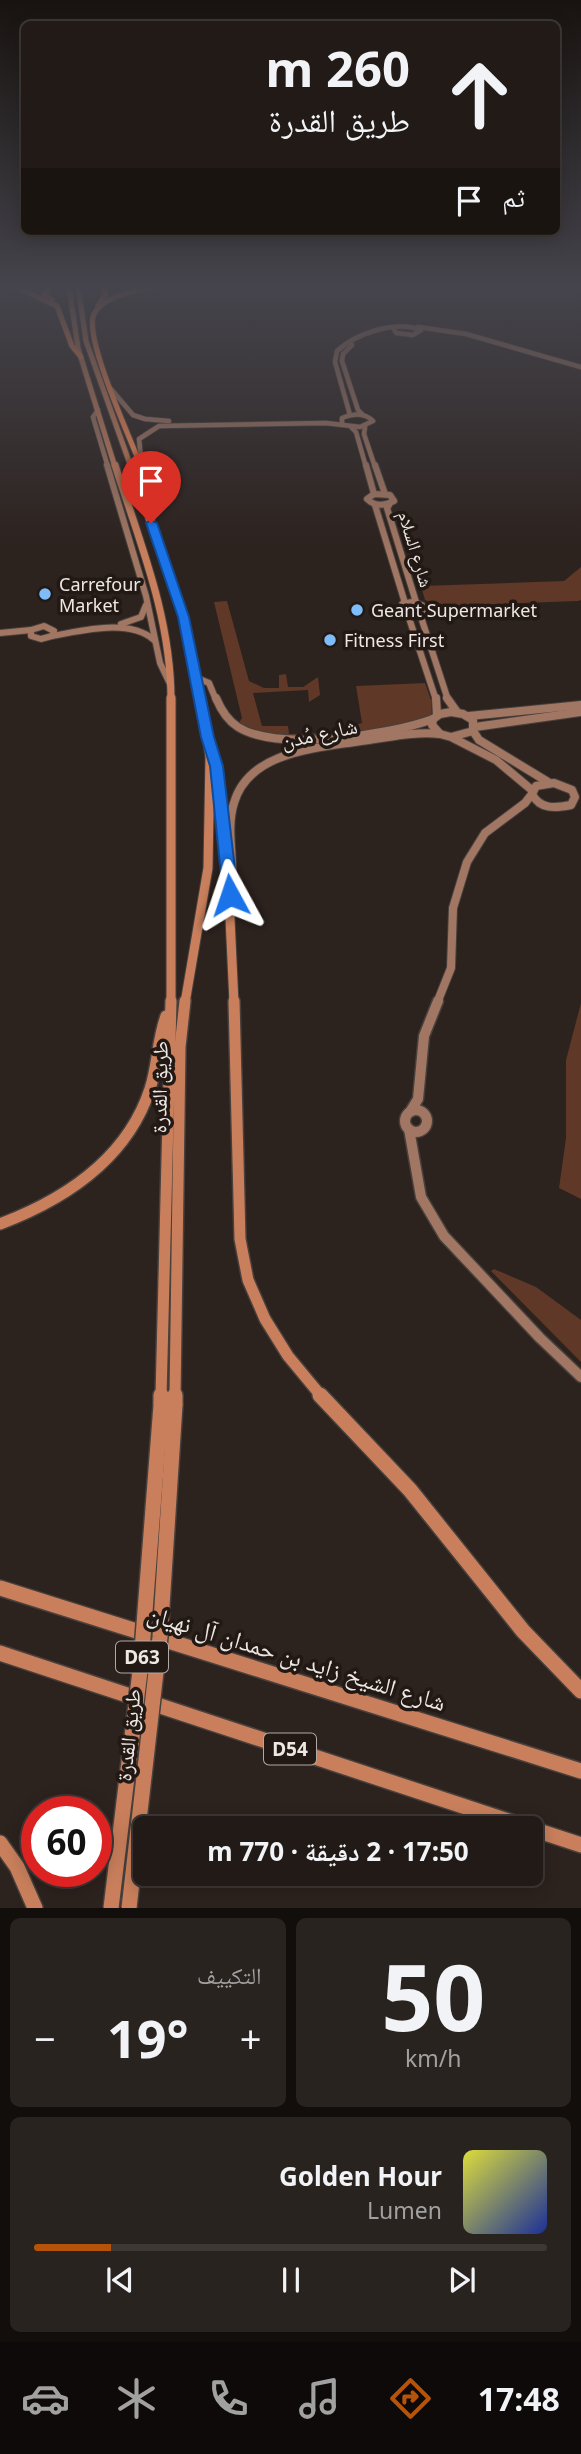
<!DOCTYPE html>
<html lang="ar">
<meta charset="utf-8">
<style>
body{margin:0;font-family:"Noto Sans","Noto Naskh Arabic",sans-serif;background:#29231f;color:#f1f3f6;direction:rtl;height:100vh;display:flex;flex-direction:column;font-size:26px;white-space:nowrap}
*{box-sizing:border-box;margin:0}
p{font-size:23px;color:#a2a1a1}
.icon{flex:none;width:38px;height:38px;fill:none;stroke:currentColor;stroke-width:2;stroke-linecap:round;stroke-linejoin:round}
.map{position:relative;height:1908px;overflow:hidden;direction:ltr}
.sheet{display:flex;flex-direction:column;gap:10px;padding:10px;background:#120e0c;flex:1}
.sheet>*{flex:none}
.top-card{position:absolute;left:21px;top:21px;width:539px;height:214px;border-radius:10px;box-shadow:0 4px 18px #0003,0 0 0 2px #3e3835;direction:rtl;background:#211a16;color:#f1f3f6;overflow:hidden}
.speed{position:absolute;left:21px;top:1796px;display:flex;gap:14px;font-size:35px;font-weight:700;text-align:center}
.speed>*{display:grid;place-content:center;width:91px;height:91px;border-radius:50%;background:#211a16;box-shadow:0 4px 18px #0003,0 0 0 2px #3e3835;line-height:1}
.speed .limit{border:10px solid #d22;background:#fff;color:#111}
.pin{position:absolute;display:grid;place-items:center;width:60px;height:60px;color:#fff;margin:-72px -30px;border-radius:50% 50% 50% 0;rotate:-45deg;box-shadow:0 0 7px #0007}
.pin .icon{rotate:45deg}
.me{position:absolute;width:77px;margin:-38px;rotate:355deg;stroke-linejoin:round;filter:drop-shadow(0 0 5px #0008)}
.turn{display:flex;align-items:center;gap:24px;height:147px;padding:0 35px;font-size:32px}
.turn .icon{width:91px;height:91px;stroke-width:2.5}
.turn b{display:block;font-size:49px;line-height:60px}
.then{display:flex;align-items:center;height:66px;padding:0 35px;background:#0003;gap:14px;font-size:26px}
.big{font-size:52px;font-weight:700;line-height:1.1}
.sheet .card{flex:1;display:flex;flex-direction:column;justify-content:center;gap:10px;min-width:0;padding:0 24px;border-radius:10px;background:#29231f}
.sheet .dial{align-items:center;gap:0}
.dial b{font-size:91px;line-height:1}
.song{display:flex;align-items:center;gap:21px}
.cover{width:84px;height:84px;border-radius:10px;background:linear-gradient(135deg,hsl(60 70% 55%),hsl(230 70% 35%))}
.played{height:7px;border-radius:4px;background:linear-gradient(90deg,#b45309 15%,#3e3835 15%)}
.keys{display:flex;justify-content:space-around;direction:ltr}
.heat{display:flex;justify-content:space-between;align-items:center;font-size:38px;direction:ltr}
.sheet .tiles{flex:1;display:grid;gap:10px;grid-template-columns:1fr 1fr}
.card:last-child{grid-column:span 2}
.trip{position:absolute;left:133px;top:1816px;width:410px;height:70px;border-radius:10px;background:#211a16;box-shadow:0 4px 18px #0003,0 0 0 2px #3e3835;font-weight:700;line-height:70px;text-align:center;direction:rtl}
.dock{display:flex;height:112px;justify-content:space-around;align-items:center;background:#0d0a09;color:#a2a1a1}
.dock .icon{width:49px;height:49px}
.dock .current{color:#b45309}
.dock b{font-size:32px;color:#f1f3f6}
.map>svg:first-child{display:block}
</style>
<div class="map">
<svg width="581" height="1908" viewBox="0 0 581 1908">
<rect width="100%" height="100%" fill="#2c221e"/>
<g fill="#5f3827">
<polygon points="581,567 581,600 578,601 441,606 425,600 421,586 564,581"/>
<polygon points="227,601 249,681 264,688 279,688 279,675 286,674 288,687 303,687 318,677 320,695 309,702 308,690 253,693 262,726 288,726 289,734 327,733 362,723 356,686 425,683 431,700 432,716 415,726 283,740 238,724 242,718 214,602"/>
<polygon points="581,1003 581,1199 559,1188 566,1138 566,1060"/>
<polygon points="494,1269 536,1287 581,1320 581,1362 491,1271"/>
</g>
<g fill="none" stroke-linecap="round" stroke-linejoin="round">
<defs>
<g id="secondary-far3">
<polyline points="418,327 466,334 581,367"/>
<polyline points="352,345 343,354 342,361 358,410 363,415"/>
<polyline points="111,389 133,415 145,419 169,421"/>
<polyline points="98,410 93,417 108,467"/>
<path d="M350 415 335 362 337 351C357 333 395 320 421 330L413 335 396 333 394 329"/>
<polyline points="351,427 356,432 366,467"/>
<polyline points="365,427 364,434 375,467"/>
<path d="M142 467 139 439 159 426 326 423 360 427 373 421C364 412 353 414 342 418V423"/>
</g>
<g id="secondary-far2">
<polyline points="107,465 146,596 160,663 171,686"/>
<polyline points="142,465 143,474"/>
<polyline points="366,465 374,494"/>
<polyline points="375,465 385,494"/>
<path d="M374 494 390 495 394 501C384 506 375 507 367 499Z"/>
<polyline points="375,505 405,603"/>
<polyline points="389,505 387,508 416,602"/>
<polygon points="412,602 422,605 424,611 412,615 400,610 402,604"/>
<polyline points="420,614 448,700"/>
<polyline points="408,615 436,700"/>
<polyline points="121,624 141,617 146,605"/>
<polygon points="44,626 54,631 52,636 41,639 31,636 31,630"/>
<polyline points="0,633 31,630"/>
<path d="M52 636C82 631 129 618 154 640"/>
<polyline points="197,678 209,683 216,700"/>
</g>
<g id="secondary-far1">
<path d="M216 698C221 710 227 720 238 727 278 752 390 735 433 719"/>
<polyline points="436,698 437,715"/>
<polyline points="447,698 457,712"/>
<polygon points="451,712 463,714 473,720 473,731 451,737 440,734 432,725 433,719 440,714"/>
<polyline points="469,716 581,705"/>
<polyline points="475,727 581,712"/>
<polyline points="473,731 479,740 548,782"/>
<polyline points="453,738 496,760 533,791"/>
<path d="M554 783 572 790 575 797 571 805C556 808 540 810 532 794L536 786Z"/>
<path d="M231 893C236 863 225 831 234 803 249 751 317 748 361 741 387 738 413 731 440 734"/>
<polyline points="437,1003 451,968 453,908 467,862 485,833 525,803 532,794"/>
</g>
<g id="secondary">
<circle cx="416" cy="1121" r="11"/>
<polyline points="410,1112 418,1099 424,1036 438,1001"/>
<polyline points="409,1129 421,1197 444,1236 540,1338 581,1377"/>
</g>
<g id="primary-far4">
<polyline points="69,286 78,348 115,467"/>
<polyline points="78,286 86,341 131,467"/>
</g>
<g id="primary-far3">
<path d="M115 465C140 543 171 617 171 700"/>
<polyline points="130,465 184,617 202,700"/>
</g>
<g id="primary-far2">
<polyline points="215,762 227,855 234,1003"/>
<polyline points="171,1003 171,698"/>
<polyline points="185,1003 208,868 210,757 201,698"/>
</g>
<g id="primary-far1">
<polyline points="234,1001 240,1239 248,1280 265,1319 288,1356 322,1397"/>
<path d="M0 1224C66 1199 127 1159 150 1089 158 1065 157 1040 166 1016"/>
<polyline points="161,1397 171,1001"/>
<polyline points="175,1397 180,1047 185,1001"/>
</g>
<g id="primary">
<polyline points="320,1395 410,1490 523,1631 581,1691"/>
<polyline points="161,1405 161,1395"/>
<polyline points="175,1405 175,1395"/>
<polyline points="0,1588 581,1771"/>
<polyline points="0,1653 581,1845"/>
<polyline points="0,1843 17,1867 35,1908"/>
</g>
<g id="highway-far1">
<polyline points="14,286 57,306 72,346 81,357"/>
<polyline points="52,286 44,294 52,300"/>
<polyline points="98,306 106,294 102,286"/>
<path d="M141 467C131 439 83 337 94 314 103 295 139 291 157 286"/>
</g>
<polyline id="highway" points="140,465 151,502 151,523"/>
</defs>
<use href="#secondary-far3" stroke="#48403d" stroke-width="6"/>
<use href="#secondary-far2" stroke="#48403d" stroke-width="8"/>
<use href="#secondary-far1" stroke="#48403d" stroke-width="10"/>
<use href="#secondary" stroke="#48403d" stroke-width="13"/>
<use href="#primary-far4" stroke="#48403d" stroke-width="7"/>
<use href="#primary-far3" stroke="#48403d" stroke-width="9"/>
<use href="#primary-far2" stroke="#48403d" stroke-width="11"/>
<use href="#primary-far1" stroke="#48403d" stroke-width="14"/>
<use href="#primary" stroke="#48403d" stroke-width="18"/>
<use href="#highway-far1" stroke="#48403d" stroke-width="7"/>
<use href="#highway" stroke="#48403d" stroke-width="9"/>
<use href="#secondary-far3" stroke="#a17662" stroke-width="4.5"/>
<use href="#secondary-far2" stroke="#a17662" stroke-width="6"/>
<use href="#secondary-far1" stroke="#a17662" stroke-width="8"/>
<use href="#secondary" stroke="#a17662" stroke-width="10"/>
<use href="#primary-far4" stroke="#c97f5c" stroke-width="5"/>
<use href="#primary-far3" stroke="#c97f5c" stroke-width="7"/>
<use href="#primary-far2" stroke="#c97f5c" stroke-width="9"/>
<use href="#primary-far1" stroke="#c97f5c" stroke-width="11"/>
<use href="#primary" stroke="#c97f5c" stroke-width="15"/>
<use href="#highway-far1" stroke="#fd8a53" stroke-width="5"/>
<use href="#highway" stroke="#fd8a53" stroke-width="7"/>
<defs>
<g id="primary-bridge">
<polyline points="111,1908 141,1663 161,1405"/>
<polyline points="129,1908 160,1637 175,1405"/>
</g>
</defs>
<use href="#primary-bridge" stroke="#48403d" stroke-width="18" stroke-linecap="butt"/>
<use href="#primary-bridge" stroke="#c97f5c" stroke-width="15"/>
</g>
<linearGradient id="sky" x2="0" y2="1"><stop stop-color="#181310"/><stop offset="0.52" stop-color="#45444c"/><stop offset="1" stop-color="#45444c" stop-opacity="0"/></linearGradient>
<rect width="581" height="553" fill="url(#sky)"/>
<polygon fill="#1a73e8" stroke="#114b97" stroke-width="2" points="151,520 157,523 189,617 214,737 223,766 238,895 230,900 223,895 210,766 201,737 178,617 146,523"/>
<g fill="#7ebdf9" stroke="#221914" stroke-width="2.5">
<circle cx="45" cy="594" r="7"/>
<circle cx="357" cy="610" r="7"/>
<circle cx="330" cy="640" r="7"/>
</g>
<g text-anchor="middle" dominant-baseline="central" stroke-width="7" stroke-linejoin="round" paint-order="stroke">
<g font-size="18" fill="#eee7e4" stroke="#221914">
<text transform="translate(416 549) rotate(73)">شارع السلام</text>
</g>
<g font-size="18" fill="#eee7e4" stroke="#221914" text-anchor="start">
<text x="59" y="584">Carrefour<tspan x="59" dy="21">Market</tspan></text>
<text x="371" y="610">Geant Supermarket</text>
<text x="344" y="640">Fitness First</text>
</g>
<g fill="#221914" stroke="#b1a9a6" stroke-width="2">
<rect x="116" y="1641.5" width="52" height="31" rx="5"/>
<rect x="264" y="1733.5" width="52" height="31" rx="5"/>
</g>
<g font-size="19" font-weight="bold" fill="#eee7e4">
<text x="142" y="1657">D63</text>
<text x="290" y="1749">D54</text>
</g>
<g font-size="21" fill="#eee7e4" stroke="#221914">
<text transform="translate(319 733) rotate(-12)">شارع مُدن</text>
<text transform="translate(159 1087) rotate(-89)">طريق القدرة</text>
<text transform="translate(128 1735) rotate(-84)">طريق القدرة</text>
</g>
<g font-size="24" fill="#eee7e4" stroke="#221914">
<text transform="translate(297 1657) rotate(17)">شارع الشيخ زايد بن حمدان آل نهيان</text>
</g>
</g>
</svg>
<div class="speed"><div class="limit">60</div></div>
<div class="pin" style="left:151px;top:523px;background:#d93025"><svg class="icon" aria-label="arrive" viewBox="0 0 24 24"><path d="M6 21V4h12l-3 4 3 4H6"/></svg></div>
<svg class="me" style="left:230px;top:895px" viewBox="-20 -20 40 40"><path d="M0-17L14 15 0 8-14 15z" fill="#1a73e8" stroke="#fff" stroke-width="4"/></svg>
<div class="trip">17:50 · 2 دقيقة · 770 m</div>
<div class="top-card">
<div class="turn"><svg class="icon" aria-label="ahead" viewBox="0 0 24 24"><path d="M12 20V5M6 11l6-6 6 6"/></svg><div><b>260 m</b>طريق القدرة</div></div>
<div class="then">ثم<svg class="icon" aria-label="arrive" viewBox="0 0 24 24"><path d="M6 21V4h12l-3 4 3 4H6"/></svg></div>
</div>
</div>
<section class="sheet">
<div class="tiles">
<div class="card dial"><b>50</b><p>km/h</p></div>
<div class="card"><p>التكييف</p>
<div class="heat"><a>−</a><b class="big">19°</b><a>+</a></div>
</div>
<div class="card">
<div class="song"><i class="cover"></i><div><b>Golden Hour</b><p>Lumen</p></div></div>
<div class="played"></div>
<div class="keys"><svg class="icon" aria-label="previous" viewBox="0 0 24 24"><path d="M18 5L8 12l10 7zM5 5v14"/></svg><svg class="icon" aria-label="pause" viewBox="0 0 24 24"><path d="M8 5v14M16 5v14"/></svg><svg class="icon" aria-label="next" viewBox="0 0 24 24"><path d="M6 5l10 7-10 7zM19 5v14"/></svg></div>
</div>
</div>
</section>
<nav class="dock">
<b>17:48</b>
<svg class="icon current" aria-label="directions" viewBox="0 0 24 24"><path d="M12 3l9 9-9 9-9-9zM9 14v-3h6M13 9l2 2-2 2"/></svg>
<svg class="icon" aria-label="music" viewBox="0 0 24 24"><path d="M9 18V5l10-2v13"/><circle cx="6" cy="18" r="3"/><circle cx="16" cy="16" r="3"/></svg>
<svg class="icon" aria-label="phone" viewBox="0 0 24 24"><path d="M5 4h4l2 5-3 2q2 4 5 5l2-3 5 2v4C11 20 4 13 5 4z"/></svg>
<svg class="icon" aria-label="climate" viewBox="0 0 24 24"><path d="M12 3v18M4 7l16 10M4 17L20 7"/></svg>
<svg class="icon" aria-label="car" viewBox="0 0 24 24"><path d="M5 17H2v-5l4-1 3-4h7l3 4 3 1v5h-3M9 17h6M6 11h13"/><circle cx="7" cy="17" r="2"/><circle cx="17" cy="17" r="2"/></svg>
</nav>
